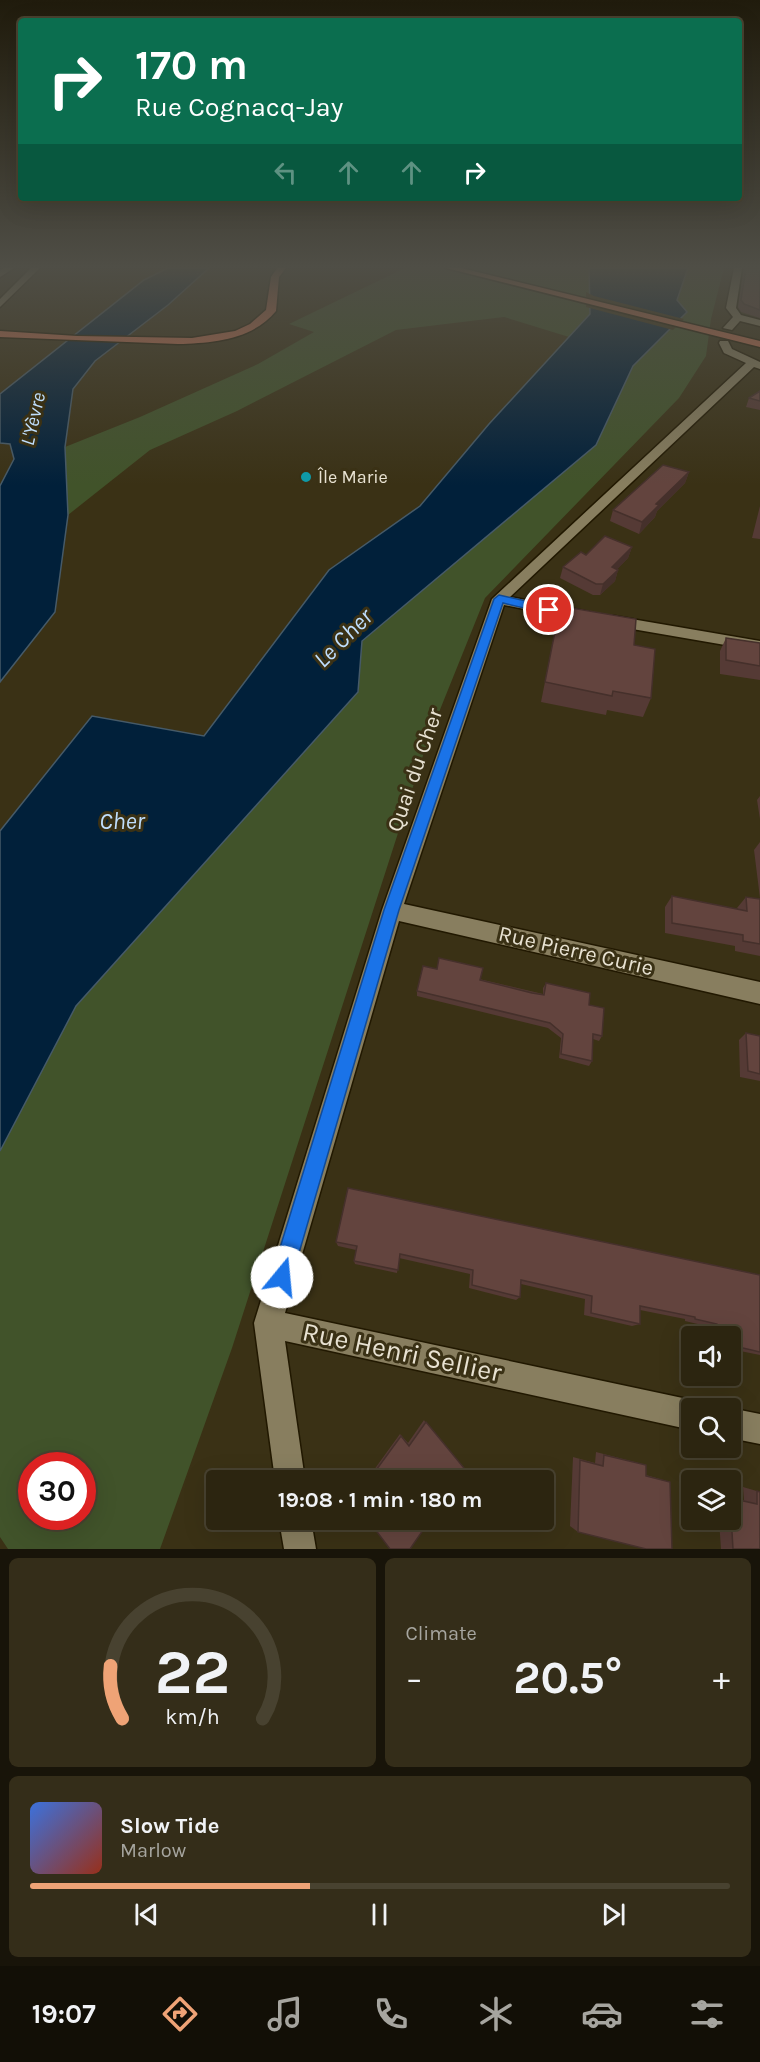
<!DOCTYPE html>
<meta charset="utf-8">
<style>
body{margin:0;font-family:Karla,sans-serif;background:#342d19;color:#f1f3f6;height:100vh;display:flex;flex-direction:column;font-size:22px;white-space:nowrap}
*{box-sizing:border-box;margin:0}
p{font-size:20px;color:#a6a59f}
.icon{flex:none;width:33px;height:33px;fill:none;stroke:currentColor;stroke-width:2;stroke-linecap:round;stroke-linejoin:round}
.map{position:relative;height:1549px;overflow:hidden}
.panel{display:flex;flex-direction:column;gap:9px;padding:9px;background:#181409;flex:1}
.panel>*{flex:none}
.guide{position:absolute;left:18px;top:18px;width:724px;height:183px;border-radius:6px;box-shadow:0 6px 24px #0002,0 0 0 2px #484230;background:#0b6e4f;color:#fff;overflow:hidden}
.buttons{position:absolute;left:681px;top:1326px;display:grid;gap:12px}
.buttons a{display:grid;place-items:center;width:60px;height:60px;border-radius:6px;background:#2c2510;box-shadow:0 6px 24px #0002,0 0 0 2px #484230;font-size:30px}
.speed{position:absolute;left:18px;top:1452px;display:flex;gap:12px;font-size:30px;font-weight:700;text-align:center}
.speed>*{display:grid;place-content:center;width:78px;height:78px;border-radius:50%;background:#2c2510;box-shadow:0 6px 24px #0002,0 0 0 2px #484230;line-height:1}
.speed .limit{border:9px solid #d22;background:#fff;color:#111}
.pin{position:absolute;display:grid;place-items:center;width:51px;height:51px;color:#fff;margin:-26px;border:3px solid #fff;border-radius:50%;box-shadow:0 2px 6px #0007}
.me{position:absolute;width:66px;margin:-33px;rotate:17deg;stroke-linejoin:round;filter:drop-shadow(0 0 4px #0008)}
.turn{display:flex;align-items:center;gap:21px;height:126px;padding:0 18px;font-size:27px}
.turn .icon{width:78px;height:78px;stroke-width:2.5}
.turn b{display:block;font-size:42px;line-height:51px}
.lanes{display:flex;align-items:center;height:57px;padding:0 18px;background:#0003;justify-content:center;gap:30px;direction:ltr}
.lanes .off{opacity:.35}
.big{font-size:45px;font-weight:700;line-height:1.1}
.panel .widget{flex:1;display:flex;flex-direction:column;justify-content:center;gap:9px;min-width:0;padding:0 21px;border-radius:9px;background:#342d19}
.panel .dial{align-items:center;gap:0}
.dial svg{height:156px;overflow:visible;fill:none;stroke:#484230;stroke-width:7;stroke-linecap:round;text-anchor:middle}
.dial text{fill:#f1f3f6;stroke:none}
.song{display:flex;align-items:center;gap:18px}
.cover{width:72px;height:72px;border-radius:9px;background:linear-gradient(135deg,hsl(220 70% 55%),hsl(10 70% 35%))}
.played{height:6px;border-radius:3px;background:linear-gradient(90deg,#efa376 40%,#484230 40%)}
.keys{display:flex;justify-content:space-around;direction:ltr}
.heat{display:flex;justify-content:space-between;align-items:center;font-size:33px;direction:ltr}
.panel .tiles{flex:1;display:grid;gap:9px;grid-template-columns:1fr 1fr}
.widget:last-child{grid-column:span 2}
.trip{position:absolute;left:206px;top:1470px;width:348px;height:60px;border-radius:6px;background:#2c2510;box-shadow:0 6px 24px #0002,0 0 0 2px #484230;font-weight:700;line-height:60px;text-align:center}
.menu{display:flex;height:96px;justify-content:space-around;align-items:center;background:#120f06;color:#a6a59f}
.menu .icon{width:42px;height:42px}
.menu .on{color:#efa376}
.menu b{font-size:27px;color:#f1f3f6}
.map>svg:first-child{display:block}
</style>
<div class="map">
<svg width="760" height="1549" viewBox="0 0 760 1549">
<rect width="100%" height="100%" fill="#3a3115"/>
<g fill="#41532a" fill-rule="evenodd">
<polygon points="405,268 589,268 590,314 569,337 504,317 396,330 237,411 150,450 68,515 65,447 140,417 258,364 314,332 289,324"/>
<path d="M688 268H724L711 319 706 356 679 398 485 598 429 737 232 1348 160 1549H8L0 1537V1151L76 1006 358 692 362 641 596 445 633 366 686 312 677 300ZM32 1466H82V1516H32Z"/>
</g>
<g fill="#01203a" stroke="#465a68" stroke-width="1.5">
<polygon points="168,268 209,268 168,305 95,361 73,389 65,447 68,515 55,612 0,682 0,486 14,459 10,444 0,443 0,394 144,280"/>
<polygon points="589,268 688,268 677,300 687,312 633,366 596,445 362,641 358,692 76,1006 0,1151 0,831 92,716 204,736 329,570 420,506 489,424 590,314"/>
</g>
<polygon fill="#3a3115" points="586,292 594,296 684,319 673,330 586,307"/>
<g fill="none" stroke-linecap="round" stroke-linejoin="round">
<defs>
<g id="minor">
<polygon points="4,268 14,268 0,277 0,270"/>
<polygon points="31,268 40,268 0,307 0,299"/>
<polygon points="734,268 742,268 736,308 741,315 760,320 760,326 740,321 732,330 723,328 733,317 726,308"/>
<polygon points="720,341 728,341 732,349 760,362 760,369 754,367 510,597 589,612 592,616 589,620 584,621 504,605 404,904 760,982 760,1004 399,921 285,1313 692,1400 702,1405 704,1408 692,1408 692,1430 285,1341 305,1480 275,1480 254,1323 382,910 492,599 746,363 724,353 719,343"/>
<polygon points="614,616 760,641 760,651 609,625 606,621 609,617"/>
<polygon points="729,1408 730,1408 760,1414 760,1444 730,1438"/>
<polygon points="279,1520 311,1520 316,1549 284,1549"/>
</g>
<g id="primary">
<path d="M277 268H286L279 277 276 311C252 340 213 343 178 344L0 337V331L77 336 192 338 235 331 250 324 266 310 271 277Z"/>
<polygon points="446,268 461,268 760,341 760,347"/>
</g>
</defs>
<use href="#minor" stroke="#211800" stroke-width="3"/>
<use href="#primary" stroke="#211800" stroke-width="3"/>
<use href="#minor" fill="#887e5f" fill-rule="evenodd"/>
<use href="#primary" fill="#c87051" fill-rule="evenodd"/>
</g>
<g fill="#553a35">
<polygon points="744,268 760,268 760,318 741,312 738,307"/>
<polygon points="760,391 760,410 746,407 749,398"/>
<polygon points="689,472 685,483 657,511 655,517 639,534 610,521 613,510"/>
<polygon points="760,506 760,539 752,538"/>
<polygon points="632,547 628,558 617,569 618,570 615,581 600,595 593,595 560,578 563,567 586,555"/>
<polygon points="560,606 634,645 651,698 643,717 607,710 606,715 541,702"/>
<polygon points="726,638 760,643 760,680 720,674 720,651"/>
<polygon points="760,796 760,819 757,800"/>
<polygon points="760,842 760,898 754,850"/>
<polygon points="672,896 738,909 737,908 746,897 760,899 760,956 735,951 735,946 665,933 665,907"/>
<polygon points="437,969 543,994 543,988 546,983 589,1005 602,1036 599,1041 593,1039 592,1061 589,1066 559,1058 561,1038 548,1028 417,996 417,991"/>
<polygon points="746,1033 760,1036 760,1081 740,1077 739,1040"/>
<polygon points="336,1242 760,1275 760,1355 730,1349 730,1336 707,1336 706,1326 685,1321 685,1319 640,1310 640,1324 632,1326 584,1315 585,1299 521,1284 520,1297 516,1300 469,1288 470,1274 399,1258 397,1273 355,1264 354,1261 356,1250 338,1246"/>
<polygon points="424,1420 456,1480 371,1477 371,1474 400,1434 408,1443"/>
<polygon points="596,1452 646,1465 646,1475 670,1482 578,1532 570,1526 573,1457 595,1463"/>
<polygon points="743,1487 760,1492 760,1549 721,1549 719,1520 730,1520 730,1497 744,1500"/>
</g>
<g fill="#45302b">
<polygon points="689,472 685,483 657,511 655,517 639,534 642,522 656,504"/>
<polygon points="632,547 628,558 609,578 612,567"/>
<polygon points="618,570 615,581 600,595 603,584"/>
</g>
<g fill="#63443e" stroke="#45302b" stroke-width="1.5">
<polygon points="746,268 760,268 760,310 744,304 741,300"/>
<polygon points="760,391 760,401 749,398"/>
<polygon points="663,465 689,472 656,504 659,505 642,522 613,510"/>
<polygon points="605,536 632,547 612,567 618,570 603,584 596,584 563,567 581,552 586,555"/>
<polygon points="560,606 636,619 634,645 655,649 651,698 613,691 612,696 545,682"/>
<polygon points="726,638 760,643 760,666 726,660"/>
<polygon points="672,896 747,911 746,897 760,899 760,944 743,941 743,935 672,923"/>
<polygon points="439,958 483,968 480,980 532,993 544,995 546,983 590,993 589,1005 604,1008 602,1036 593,1034 592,1061 561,1054 563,1034 550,1023 417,991 423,966 437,969"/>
<polygon points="746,1033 760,1036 760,1074 748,1071"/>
<polygon points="348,1188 760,1275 760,1352 730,1345 730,1336 718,1336 717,1324 695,1319 695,1317 640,1306 640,1324 591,1313 592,1296 521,1280 520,1297 472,1285 473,1270 400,1254 398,1270 354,1261 357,1246 336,1242"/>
<polygon points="426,1422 464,1468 456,1480 373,1480 371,1477 401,1436 409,1446"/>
<polygon points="604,1455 646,1465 646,1476 670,1482 672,1549 646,1549 578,1532 580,1460 603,1466"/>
<polygon points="757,1491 760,1492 760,1549 733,1549 730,1498 757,1504"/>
<polygon points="368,1520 430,1520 410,1549 390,1549"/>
</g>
<linearGradient id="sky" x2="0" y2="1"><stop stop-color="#201b0c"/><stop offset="0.55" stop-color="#4f4e46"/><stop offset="1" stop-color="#4f4e46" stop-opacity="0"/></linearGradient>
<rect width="760" height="485" fill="url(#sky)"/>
<polygon fill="#1a73e8" stroke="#114b97" stroke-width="1.5" points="499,595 549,606 555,610 549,614 503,603 399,910 292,1277 289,1285 282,1288 274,1285 271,1277 384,910 494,599"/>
<circle fill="#0f9aa8" stroke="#3a3115" stroke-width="2" cx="306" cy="477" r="6"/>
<g text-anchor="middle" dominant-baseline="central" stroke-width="6" stroke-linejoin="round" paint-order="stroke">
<g font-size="18" fill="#e8e2d2" stroke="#3a3115" text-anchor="start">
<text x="318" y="477">Île Marie</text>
</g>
<g font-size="20" font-style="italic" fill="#bfdefd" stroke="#3a3115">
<text transform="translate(33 419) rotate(-77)">L'Yèvre</text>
</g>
<g font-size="22" fill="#e8e2d2" stroke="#3a3115">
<text transform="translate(415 770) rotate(-71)">Quai du Cher</text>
<text transform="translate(576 951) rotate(13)">Rue Pierre Curie</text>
</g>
<g font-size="24" font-style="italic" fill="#bfdefd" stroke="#3a3115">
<text transform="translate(343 638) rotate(-45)">Le Cher</text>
<text x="122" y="821">Cher</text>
</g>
<g font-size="27" fill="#e8e2d2" stroke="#3a3115">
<text transform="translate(402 1352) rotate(12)">Rue Henri Sellier</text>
</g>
</g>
</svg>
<div class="buttons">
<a><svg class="icon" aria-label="sound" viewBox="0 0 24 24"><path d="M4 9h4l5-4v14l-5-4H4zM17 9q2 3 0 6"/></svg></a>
<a><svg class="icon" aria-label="search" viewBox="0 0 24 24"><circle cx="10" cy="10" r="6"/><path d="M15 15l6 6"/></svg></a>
<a><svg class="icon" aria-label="layers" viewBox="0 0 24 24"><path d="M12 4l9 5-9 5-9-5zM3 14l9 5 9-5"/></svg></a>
</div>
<div class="speed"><div class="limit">30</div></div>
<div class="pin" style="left:549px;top:610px;background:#d93025"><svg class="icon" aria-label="arrive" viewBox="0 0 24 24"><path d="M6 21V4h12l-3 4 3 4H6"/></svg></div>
<svg class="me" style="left:282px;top:1277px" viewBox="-20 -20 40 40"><circle r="19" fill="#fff"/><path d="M0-13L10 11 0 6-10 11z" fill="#1a73e8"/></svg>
<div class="trip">19:08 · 1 min · 180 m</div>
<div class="guide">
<div class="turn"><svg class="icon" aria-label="right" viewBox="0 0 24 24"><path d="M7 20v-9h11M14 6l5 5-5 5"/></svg><div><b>170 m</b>Rue Cognacq-Jay</div></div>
<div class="lanes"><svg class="icon off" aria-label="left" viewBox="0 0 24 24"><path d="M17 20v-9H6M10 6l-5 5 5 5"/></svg><svg class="icon off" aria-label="ahead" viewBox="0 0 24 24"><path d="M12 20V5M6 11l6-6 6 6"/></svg><svg class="icon off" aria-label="ahead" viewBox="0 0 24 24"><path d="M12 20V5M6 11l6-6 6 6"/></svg><svg class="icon" aria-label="right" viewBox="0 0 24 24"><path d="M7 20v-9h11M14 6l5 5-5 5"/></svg></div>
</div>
</div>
<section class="panel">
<div class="tiles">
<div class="widget dial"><svg viewBox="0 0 100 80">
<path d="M14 69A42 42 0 1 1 86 69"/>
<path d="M14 69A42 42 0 0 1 8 42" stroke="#efa376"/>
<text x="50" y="56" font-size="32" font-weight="700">22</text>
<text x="50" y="72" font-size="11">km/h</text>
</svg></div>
<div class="widget"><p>Climate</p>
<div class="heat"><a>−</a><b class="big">20.5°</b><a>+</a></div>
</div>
<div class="widget">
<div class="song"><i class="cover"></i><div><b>Slow Tide</b><p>Marlow</p></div></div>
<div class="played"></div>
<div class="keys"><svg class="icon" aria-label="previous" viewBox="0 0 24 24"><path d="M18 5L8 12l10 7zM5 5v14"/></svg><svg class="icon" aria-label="pause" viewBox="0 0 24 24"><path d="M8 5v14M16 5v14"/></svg><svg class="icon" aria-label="next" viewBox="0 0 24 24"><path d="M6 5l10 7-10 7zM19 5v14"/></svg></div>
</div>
</div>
</section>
<nav class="menu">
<b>19:07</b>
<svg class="icon on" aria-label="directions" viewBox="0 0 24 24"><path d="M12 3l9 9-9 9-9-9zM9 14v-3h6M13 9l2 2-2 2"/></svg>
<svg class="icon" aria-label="music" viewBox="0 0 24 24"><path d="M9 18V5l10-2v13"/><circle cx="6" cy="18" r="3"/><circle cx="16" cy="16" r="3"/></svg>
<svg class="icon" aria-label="phone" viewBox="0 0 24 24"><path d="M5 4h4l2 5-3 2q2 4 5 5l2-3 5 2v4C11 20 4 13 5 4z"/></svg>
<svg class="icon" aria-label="climate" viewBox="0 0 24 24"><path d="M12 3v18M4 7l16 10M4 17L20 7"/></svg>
<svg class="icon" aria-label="car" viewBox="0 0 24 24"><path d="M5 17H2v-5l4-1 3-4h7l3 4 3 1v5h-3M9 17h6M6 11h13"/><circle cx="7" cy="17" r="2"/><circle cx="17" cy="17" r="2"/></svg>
<svg class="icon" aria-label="filters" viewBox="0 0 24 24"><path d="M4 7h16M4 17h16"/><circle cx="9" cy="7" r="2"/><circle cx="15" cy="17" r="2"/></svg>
</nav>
